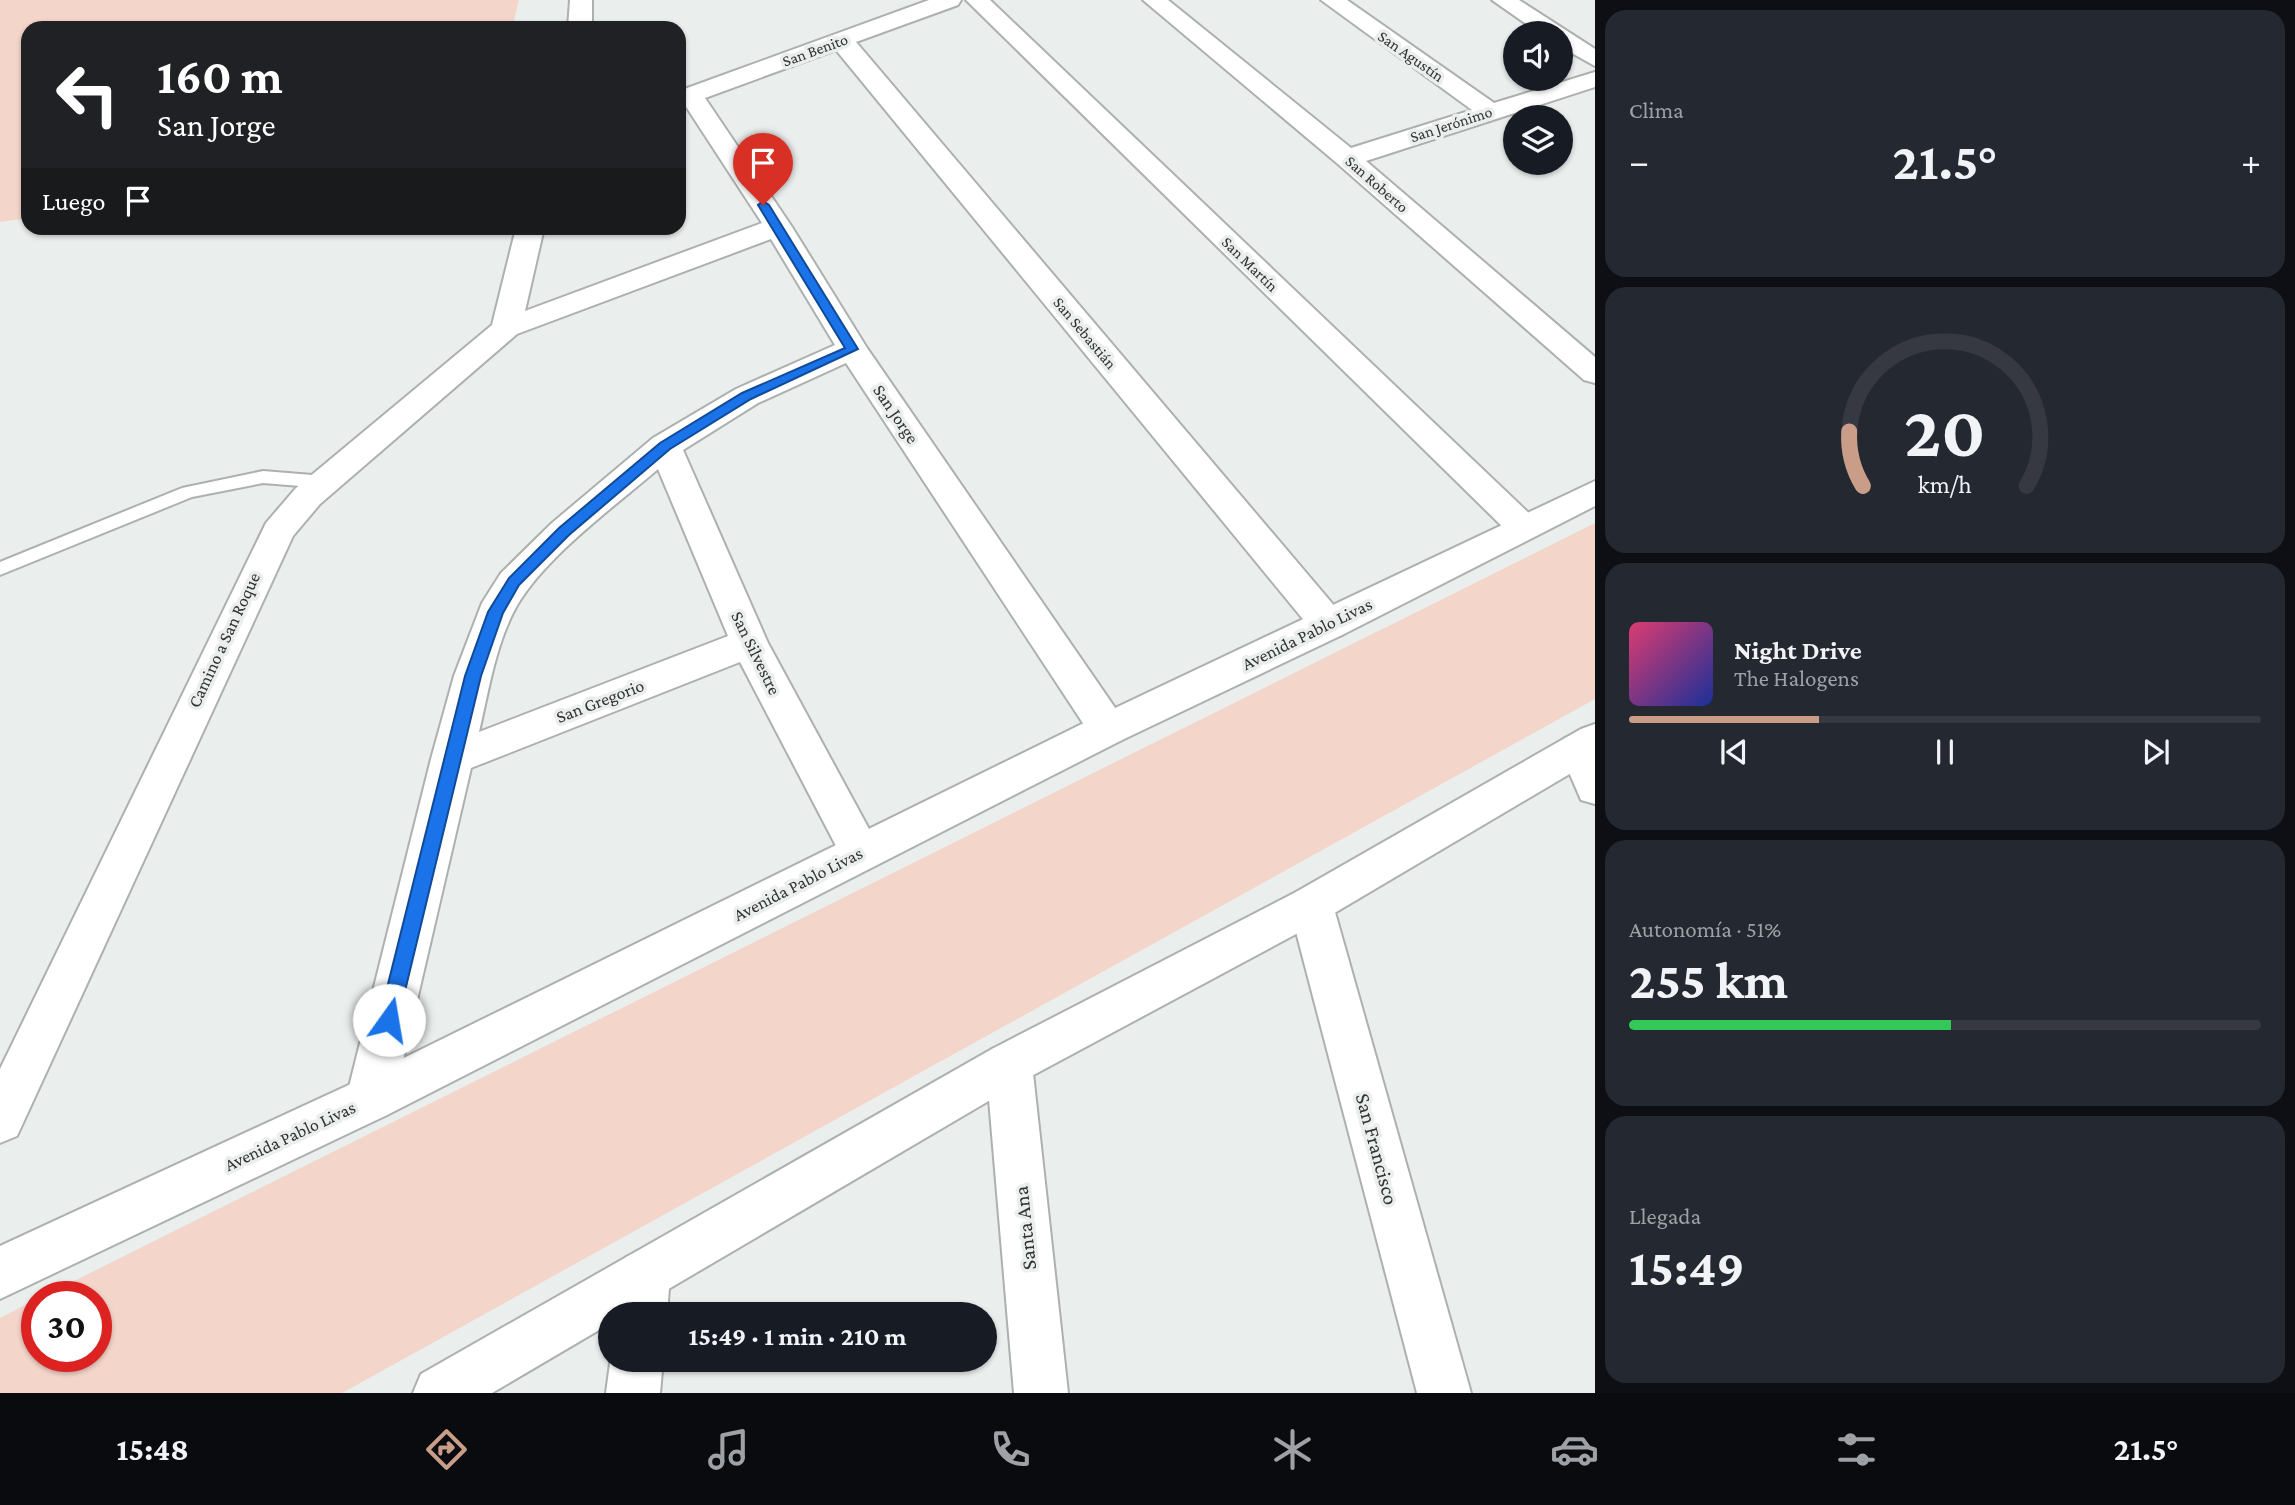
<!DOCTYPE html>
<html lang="es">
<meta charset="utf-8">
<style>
body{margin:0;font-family:"Crimson Pro",serif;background:#242831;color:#f1f3f6;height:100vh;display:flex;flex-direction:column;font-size:26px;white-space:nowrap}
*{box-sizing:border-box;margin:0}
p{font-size:23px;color:#9ea1a6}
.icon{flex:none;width:38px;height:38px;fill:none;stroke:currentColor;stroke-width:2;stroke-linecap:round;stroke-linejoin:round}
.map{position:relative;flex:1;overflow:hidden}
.drawer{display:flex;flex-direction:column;gap:10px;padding:10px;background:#0d0f14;width:700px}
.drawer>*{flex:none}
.hud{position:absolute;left:21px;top:21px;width:665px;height:214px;border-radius:21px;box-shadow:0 2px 5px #0004;background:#202124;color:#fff;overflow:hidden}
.tools{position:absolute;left:1503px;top:21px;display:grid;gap:14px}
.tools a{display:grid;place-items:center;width:70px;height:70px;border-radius:50%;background:#171b24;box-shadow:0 2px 5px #0004;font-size:35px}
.speed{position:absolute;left:21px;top:1281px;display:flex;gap:14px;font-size:35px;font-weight:700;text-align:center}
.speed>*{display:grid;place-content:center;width:91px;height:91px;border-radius:50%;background:#171b24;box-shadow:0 2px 5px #0004;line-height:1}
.speed .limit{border:10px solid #d22;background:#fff;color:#111}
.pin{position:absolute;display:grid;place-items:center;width:60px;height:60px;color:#fff;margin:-72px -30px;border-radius:50% 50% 50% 0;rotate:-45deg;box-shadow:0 0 7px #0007}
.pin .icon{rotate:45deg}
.me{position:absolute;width:77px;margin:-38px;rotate:13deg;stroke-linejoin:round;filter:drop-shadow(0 0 5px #0008)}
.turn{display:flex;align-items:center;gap:24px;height:147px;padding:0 21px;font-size:32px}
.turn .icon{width:91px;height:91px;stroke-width:2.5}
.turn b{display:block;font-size:49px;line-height:60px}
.then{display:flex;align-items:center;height:66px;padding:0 21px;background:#0003;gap:14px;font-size:26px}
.big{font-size:52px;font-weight:700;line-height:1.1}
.drawer .widget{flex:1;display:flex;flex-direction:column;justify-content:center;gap:10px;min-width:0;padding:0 24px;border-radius:21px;background:#242831}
.drawer .dial{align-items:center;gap:0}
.dial svg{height:182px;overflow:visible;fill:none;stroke:#363941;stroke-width:7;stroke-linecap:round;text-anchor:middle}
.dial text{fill:#f1f3f6;stroke:none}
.song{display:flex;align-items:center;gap:21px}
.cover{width:84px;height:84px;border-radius:10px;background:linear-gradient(135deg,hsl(340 70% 55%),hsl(230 70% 35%))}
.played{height:7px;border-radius:4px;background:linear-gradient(90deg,#c99d88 30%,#363941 30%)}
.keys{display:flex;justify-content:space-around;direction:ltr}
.heat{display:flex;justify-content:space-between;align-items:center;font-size:38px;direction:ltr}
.charge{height:10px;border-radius:5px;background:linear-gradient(90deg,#34c759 51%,#363941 0)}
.trip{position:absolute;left:598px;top:1302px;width:399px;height:70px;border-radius:35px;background:#171b24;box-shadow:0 2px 5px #0004;font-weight:700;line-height:70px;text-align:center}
.tabs{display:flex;height:112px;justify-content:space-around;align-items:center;background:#090b0e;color:#9ea1a6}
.tabs .icon{width:49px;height:49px}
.tabs .selected{color:#c99d88}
.tabs b{font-size:32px;color:#f1f3f6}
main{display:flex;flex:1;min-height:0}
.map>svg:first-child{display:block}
</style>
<main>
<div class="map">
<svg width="1595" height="1393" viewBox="0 0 1595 1393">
<rect width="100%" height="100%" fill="#eaeeec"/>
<g fill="#f4d5ca">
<polygon points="0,0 519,0 512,28 28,28 28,218 0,222"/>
<polygon points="1595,523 1595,699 342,1393 0,1393 0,1318 37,1299 37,1356 96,1356 96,1297 42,1297"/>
</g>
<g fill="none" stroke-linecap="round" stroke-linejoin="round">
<defs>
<polygon id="service" points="263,471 325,476 333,482 325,488 263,483 192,497 0,575 0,562 182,488"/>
<g id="minor">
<polygon points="570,0 592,0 592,28 568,28"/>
<path d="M929 0H961L958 5 856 42 1342 615 1347 625 1342 635 1329 639 1316 635 836 50 705 98 792 227 867 348 1122 718 1128 729 1122 740 1108 744 1094 740 846 363 758 403 683 450 768 643 882 853 876 865 861 871 846 865 740 662 471 768 394 1099 387 1115 370 1122 353 1115 346 1099 431 759 454 676 482 603 501 573 552 523 653 438 736 389 835 345 771 239 517 334 320 504 293 536 17 1136 0 1143V1069L266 523 296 488 492 325 516 228H544L525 311 762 223 685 105 679 106V91ZM658 469 728 636 479 732C488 693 495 649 513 613 539 561 614 507 658 469Z"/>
<polygon points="966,0 990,0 1535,519 1540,527 1535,535 1523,539 1511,535"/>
<polygon points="1143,0 1168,0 1351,148 1472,110 1321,0 1347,0 1494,103 1595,72 1595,87 1366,161 1595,357 1595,383 1584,380 1338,164"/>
<polygon points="1492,0 1519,0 1595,49 1595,66 1561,47 1561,33 1539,33"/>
<polygon points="1579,733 1595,742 1595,804 1581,800 1559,749 1565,738"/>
<polygon points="1311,886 1326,892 1333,905 1471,1393 1417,1393 1289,905 1296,892"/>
<polygon points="1009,1042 1026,1049 1032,1064 1068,1393 1014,1393 986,1064 992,1049"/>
<polygon points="644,1249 662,1257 670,1275 667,1314 615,1314 618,1275 626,1257"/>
<polygon points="611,1356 611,1360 663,1360 660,1393 606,1393"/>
</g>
<g id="tertiary">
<polygon points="1595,481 1595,506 1342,635 1122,740 387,1115 0,1299 0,1246 353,1083 1094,718"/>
<polygon points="1595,724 1595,759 1326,918 1026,1079 626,1314 611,1314 611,1323 492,1393 413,1393 421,1374 992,1049 1296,892 1581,729"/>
</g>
</defs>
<use href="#service" stroke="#acb0ae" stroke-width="4"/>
<use href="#minor" stroke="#acb0ae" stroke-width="4"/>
<use href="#tertiary" stroke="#acb0ae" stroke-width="4"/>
<use href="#service" fill="#fff" fill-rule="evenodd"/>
<use href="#minor" fill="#fff" fill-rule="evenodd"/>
<use href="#tertiary" fill="#fff" fill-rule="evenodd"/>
</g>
<polygon fill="#1a73e8" stroke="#114b97" stroke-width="2" points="763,201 769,205 858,349 751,399 670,449 569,535 519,585 503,613 481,676 398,1020 395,1026 389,1029 382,1026 379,1020 465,676 488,612 509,578 559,528 660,443 742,393 845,348 758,205"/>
<g text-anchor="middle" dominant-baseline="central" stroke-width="7" stroke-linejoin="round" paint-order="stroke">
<g font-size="16" fill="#313232" stroke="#eaeeec">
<text transform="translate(815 50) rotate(-20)">San Benito</text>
<text transform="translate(1411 56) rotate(35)">San Agustín</text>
<text transform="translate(1451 124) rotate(-18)">San Jerónimo</text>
<text transform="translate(1377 184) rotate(41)">San Roberto</text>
<text transform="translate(1250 264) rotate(44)">San Martín</text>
<text transform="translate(1085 333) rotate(50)">San Sebastián</text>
</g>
<g font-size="18" fill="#313232" stroke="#eaeeec">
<text transform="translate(896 414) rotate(56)">San Jorge</text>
<text transform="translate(1307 634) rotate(-26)">Avenida Pablo Livas</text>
<text transform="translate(224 640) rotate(-65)">Camino a San Roque</text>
<text transform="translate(756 653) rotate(64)">San Silvestre</text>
<text transform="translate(600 701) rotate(-21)">San Gregorio</text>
<text transform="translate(798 884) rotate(-27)">Avenida Pablo Livas</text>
<text transform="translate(290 1136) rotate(-25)">Avenida Pablo Livas</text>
</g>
<g font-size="21" fill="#313232" stroke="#eaeeec">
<text transform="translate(1377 1149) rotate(75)">San Francisco</text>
<text transform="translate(1025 1228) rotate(-96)">Santa Ana</text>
</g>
</g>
</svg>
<div class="tools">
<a><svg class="icon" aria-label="sound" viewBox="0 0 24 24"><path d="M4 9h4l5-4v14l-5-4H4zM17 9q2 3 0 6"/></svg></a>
<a><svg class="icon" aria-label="layers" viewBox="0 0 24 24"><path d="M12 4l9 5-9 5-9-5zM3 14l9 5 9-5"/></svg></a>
</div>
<div class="speed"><div class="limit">30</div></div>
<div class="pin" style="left:763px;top:205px;background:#d93025"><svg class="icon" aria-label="arrive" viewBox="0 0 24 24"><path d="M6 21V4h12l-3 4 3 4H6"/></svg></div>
<svg class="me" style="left:389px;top:1020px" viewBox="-20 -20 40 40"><circle r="19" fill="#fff"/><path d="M0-13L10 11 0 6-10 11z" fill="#1a73e8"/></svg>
<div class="trip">15:49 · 1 min · 210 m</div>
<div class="hud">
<div class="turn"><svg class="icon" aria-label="left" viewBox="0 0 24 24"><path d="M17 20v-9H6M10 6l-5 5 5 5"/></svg><div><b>160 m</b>San Jorge</div></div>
<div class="then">Luego<svg class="icon" aria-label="arrive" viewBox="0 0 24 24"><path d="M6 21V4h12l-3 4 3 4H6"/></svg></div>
</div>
</div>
<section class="drawer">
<div class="widget"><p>Clima</p>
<div class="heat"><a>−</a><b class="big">21.5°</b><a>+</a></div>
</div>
<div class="widget dial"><svg viewBox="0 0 100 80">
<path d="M14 69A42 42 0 1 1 86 69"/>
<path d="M14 69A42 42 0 0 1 8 45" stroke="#c99d88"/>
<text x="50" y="56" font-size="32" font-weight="700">20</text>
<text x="50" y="72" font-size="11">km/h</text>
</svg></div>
<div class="widget">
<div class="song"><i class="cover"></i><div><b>Night Drive</b><p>The Halogens</p></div></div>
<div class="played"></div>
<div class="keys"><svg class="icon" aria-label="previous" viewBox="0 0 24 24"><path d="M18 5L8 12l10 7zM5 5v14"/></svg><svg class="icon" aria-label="pause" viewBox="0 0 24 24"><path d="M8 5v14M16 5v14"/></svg><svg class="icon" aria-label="next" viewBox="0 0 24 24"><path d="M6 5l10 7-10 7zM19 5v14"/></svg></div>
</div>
<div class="widget"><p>Autonomía · 51%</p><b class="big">255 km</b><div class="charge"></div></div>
<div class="widget"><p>Llegada</p><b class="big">15:49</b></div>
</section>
</main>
<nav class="tabs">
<b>15:48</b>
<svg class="icon selected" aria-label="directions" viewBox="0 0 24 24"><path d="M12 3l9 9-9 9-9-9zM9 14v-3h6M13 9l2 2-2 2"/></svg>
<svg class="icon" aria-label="music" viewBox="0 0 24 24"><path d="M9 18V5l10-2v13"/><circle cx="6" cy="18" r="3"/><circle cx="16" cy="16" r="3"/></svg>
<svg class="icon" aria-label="phone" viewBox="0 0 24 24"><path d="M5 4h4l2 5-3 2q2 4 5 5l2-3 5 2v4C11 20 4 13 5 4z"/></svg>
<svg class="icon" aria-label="climate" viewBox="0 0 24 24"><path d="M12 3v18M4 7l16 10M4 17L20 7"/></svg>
<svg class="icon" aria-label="car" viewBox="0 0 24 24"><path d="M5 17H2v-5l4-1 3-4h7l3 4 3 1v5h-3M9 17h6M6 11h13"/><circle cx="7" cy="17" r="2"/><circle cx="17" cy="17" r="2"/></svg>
<svg class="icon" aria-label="filters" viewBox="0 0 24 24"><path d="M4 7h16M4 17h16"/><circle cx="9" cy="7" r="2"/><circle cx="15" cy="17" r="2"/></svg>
<b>21.5°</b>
</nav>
